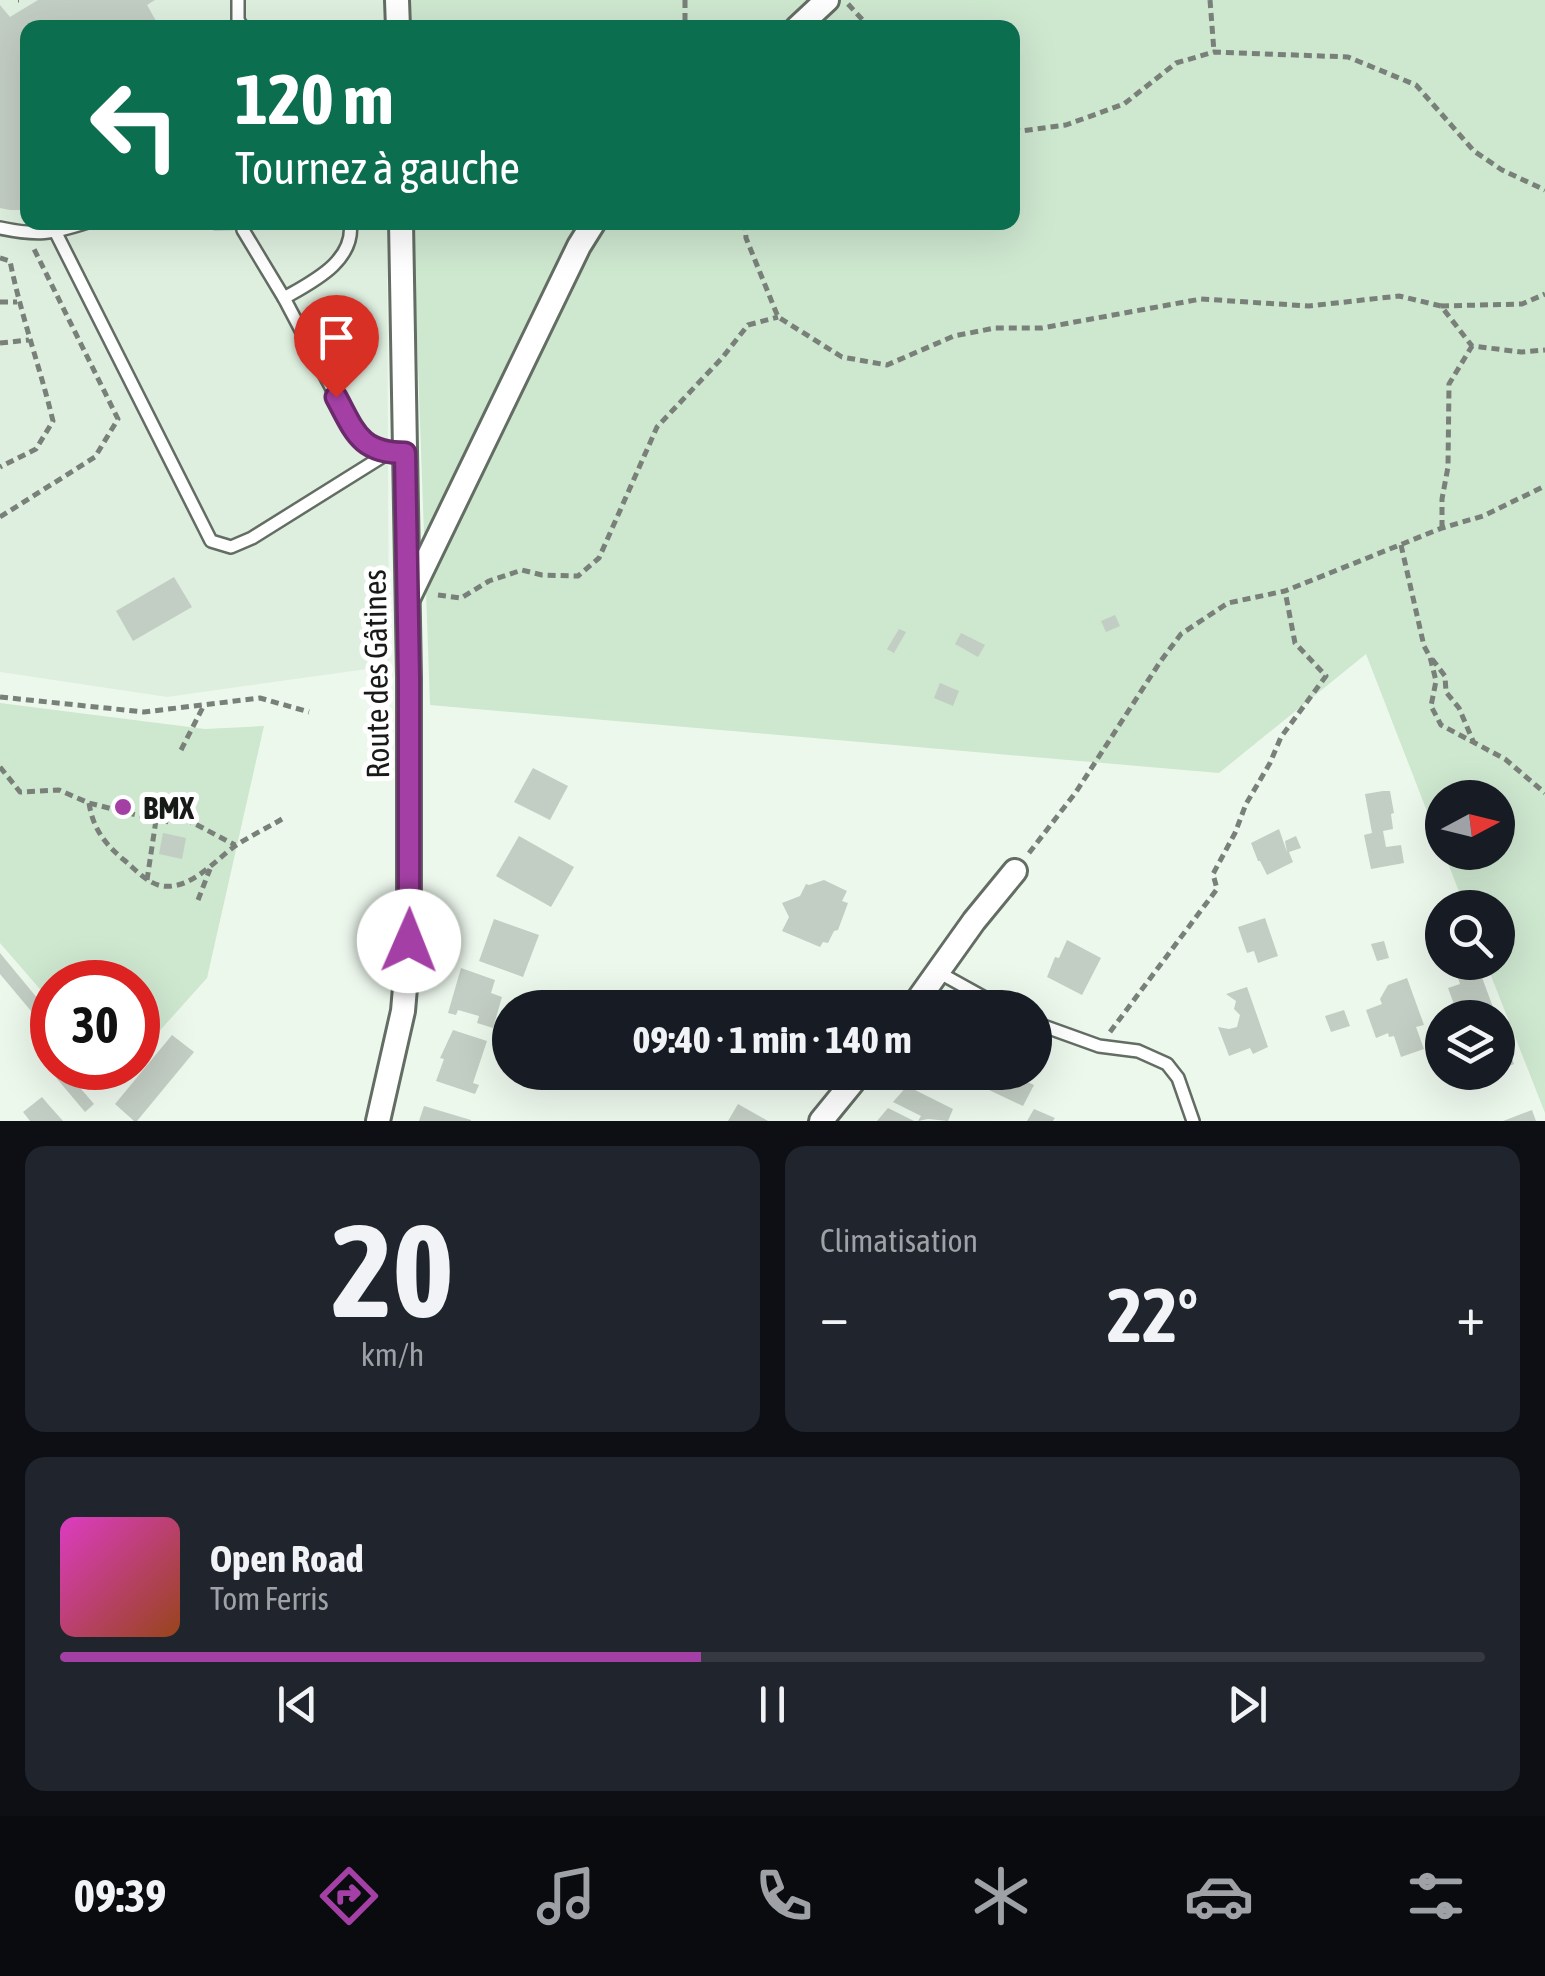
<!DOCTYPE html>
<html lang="fr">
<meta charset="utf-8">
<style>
body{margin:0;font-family:"Asap Condensed",sans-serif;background:#20242c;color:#f1f3f6;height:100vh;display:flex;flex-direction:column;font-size:38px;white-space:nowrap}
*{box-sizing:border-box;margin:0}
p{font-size:32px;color:#9ea1a6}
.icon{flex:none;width:55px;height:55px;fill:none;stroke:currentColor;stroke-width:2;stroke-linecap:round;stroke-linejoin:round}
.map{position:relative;height:1121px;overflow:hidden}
.panel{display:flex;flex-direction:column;gap:25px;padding:25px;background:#0d0f14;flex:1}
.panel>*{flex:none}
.top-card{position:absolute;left:20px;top:20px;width:1000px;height:210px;border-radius:20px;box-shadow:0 10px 40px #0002;background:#0b6e4f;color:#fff;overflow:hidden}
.needle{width:65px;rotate:83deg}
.fabs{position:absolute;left:1425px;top:780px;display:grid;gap:20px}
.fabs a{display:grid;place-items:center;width:90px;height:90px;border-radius:50%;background:#171b24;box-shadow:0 10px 40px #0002;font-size:50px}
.speed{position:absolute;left:30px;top:960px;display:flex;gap:20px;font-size:50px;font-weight:700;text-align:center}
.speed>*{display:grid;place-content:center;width:130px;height:130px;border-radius:50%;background:#171b24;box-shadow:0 10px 40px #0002;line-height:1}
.speed .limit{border:15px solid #d22;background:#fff;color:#111}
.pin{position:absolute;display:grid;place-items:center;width:85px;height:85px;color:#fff;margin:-102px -42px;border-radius:50% 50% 50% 0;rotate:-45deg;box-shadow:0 0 10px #0007}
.pin .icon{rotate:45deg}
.me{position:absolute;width:110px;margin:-55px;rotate:1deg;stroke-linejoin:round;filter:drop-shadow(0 0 8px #0008)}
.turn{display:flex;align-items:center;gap:35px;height:210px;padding:0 50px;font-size:45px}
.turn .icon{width:130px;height:130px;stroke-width:2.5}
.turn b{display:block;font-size:70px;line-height:85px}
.big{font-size:75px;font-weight:700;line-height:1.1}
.panel .tile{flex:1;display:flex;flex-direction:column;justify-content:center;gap:15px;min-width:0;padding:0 35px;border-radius:20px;background:#20242c}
.panel .dial{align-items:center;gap:0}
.dial b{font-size:130px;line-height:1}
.song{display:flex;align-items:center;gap:30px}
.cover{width:120px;height:120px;border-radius:15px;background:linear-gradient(135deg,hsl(310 70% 55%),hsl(20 70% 35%))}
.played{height:10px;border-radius:5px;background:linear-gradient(90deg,#a440a5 45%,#363941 45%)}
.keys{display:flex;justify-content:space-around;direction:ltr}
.heat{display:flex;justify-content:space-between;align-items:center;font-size:55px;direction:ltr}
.panel .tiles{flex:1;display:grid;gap:25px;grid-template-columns:1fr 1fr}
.tile:last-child{grid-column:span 2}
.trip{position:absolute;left:492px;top:990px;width:560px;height:100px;border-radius:50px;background:#171b24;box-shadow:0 10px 40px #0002;font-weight:700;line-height:100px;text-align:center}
.dock{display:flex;height:160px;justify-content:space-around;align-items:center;background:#090b0e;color:#9ea1a6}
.dock .icon{width:70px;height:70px}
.dock .active{color:#a440a5}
.dock b{font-size:45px;color:#f1f3f6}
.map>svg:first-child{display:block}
</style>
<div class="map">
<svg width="1545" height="1121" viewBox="0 0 1545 1121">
<rect width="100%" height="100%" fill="#edf8ed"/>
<polygon fill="#deefdf" points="0,0 386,0 386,27 28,28 28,222 387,223 389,666 167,697 0,672"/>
<g fill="#cee7cf">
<polygon points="405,0 1545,0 1545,1113 1486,963 1498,962 1498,908 1465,907 1444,853 1498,852 1498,798 1442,798 1442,850 1366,654 1219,773 430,705 413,223 1012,222 1012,28 406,28"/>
<polygon points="0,703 205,729 264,726 207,978 138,1055 138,982 52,982 52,1003 0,943"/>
</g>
<g fill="#c2cdc3">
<polygon points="38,0 155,0 147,5 160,28 28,28 28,210 10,210 0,208 0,5 10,17"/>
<polygon points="209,222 256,222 243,230 214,231"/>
<polygon points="174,577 192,607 133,641 116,611"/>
<polygon points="1115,615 1120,626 1106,632 1101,621"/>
<polygon points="899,629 906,632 894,653 887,649"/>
<polygon points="961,633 985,645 978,657 955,644"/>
<polygon points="940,683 959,691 953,706 934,698"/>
<polygon points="533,768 568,786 550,820 514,802"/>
<polygon points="1383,791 1390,791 1394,813 1391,814 1393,829 1383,831 1386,847 1401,845 1404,863 1371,869 1364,835 1372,833 1365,794"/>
<polygon points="1279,829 1287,852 1285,841 1296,836 1301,848 1289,852 1293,862 1267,875 1260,861 1258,861 1251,843"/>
<polygon points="163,833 186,838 182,859 159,854"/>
<polygon points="519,836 574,867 551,907 496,876"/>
<polygon points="824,880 847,891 842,901 848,903 838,930 834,931 828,943 823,942 820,947 782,931 789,917 782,903 800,896 806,884 809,885"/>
<polygon points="1265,918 1278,956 1258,963 1254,951 1247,953 1238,927"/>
<polygon points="494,919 539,935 523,977 479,961"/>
<polygon points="1067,940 1101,958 1082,995 1047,977 1055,957 1059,958"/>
<polygon points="1384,941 1389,958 1377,961 1371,944"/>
<polygon points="0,953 52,1016 52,1036 0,974"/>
<polygon points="1477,964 1497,1018 1459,1018 1448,988 1460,984 1456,972"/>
<polygon points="461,968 495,980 491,993 502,997 493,1028 477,1023 479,1016 458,1010 456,1015 448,1013"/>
<polygon points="1407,978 1424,1025 1416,1027 1424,1049 1401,1057 1394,1036 1389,1037 1388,1033 1376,1038 1366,1010 1382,1004 1380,999 1388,985"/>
<polygon points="1247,987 1268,1047 1253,1054 1250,1048 1229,1056 1218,1027 1229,1029 1237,1027 1240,1015 1234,1009 1236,1001 1226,994"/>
<polygon points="1344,1010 1350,1026 1331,1032 1325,1016"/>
<polygon points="1498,1021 1514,1064 1498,1071"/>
<polygon points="453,1030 487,1041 473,1083 479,1085 475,1094 436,1081 444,1059 440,1058"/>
<polygon points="172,1035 194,1052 137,1121 134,1121 115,1104"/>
<polygon points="45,1047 52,1056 52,1068 63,1068 94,1104 85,1112 37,1055"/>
<polygon points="974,1072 1029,1072 1025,1081 1034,1085 1023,1106 970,1081"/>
<polygon points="907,1086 953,1109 948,1121 928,1119 918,1121 921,1116 893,1102"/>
<polygon points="42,1097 47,1103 63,1121 30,1121 23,1112"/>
<polygon points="738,1104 768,1121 728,1121"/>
<polygon points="424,1106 471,1120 471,1121 419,1121"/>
<polygon points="888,1108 914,1121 877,1121"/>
<polygon points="1034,1109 1055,1118 1053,1121 1027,1121"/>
<polygon points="1532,1110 1536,1121 1503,1121"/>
</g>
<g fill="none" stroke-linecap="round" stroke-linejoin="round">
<defs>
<g id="lane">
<polyline points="238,0 238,20 243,28"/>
<path d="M0 228C38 236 51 234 88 222"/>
<polyline points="243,230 284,298 359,440 392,453"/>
<polyline points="56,233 211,541 231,547 252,538 388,453"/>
<path d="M284 298C312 282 356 261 350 222"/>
<polyline points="938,972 1003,1008"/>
<polyline points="1035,1023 1099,1046 1138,1051 1167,1064 1178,1078 1193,1121"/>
</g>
<g id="street">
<polyline points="397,0 398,28"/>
<polyline points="797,28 827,0"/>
<polyline points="409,597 579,246 594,222"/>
<polyline points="912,1008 974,921 1015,871"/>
<polyline points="378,1121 403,1011 409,941 409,678 401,222"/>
<polyline points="821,1121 861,1072"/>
</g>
</defs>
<use href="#lane" stroke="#636d64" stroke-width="16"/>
<use href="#street" stroke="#636d64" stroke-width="28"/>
<g stroke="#798079" stroke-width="5" stroke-dasharray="8 5" stroke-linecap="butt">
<polyline points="18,0 19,0"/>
<polyline points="685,0 685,28"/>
<polyline points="1210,0 1214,52"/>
<polyline points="848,4 870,28"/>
<polyline points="1012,129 1021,131 1066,125 1124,104 1176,63 1214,52 1348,57 1416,85 1474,151 1502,170 1545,190"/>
<polyline points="745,222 746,238 778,317 842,357 887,365 954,336 995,328 1042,328 1201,299 1309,306 1399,296 1441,306 1472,346 1521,352 1545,350"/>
<path d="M0 258 10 261C21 316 40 367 53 421L36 449 0 467"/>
<polyline points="0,302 17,302"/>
<polyline points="1441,306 1522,304 1545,294"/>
<polyline points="0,343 29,340"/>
<polyline points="0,517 95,457 118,419 34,249"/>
<polyline points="1442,528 1442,499 1448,467 1449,384 1472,346"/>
<polyline points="1401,545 1424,646 1430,657 1436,681 1431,706 1441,725 1505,759 1545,793"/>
<polyline points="438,595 461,598 489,581 522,570 542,575 578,576 599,558 657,427 722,358 748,325 778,317"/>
<polyline points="1432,659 1445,676 1446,692 1459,708 1473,741"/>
<polyline points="0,697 144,712 260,698 309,712"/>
<polyline points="181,750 204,705"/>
<polyline points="0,767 20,792 59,790 89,803 156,820"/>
<path d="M89 803C93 829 105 844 124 860 136 870 147 883 162 886 191 890 214 861 235 846 250 836 267 828 282 819"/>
<polyline points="182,817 193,799"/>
<polyline points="1029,853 1076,792 1160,662 1181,634 1228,603 1285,591 1442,528 1483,516 1545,486"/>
<polyline points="147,880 156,820 170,822 182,817 235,845"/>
<polyline points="198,900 210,869"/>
<polyline points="1110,1032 1217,889 1213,874 1235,833 1246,804 1270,763 1281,737 1326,676 1295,643 1285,591"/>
</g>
<use href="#lane" stroke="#fff" stroke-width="11"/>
<use href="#street" stroke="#fff" stroke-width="22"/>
</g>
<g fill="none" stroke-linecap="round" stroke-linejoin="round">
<defs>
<path id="route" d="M336 397C355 432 360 453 405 453L409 678V941"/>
</defs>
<use href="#route" stroke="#6b2a6b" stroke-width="25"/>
<use href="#route" stroke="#a440a5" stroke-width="18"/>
</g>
<circle fill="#a440a5" stroke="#fff" stroke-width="4" cx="123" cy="807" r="10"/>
<g text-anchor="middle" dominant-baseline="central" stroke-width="10" stroke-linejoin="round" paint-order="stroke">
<g font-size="32" fill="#171b18" stroke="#fff">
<text transform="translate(376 674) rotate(-91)">Route des Gâtines</text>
</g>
<g font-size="32" font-weight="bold" fill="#171b18" stroke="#fff" text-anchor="start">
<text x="143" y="807">BMX</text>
</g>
</g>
</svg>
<div class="fabs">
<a><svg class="needle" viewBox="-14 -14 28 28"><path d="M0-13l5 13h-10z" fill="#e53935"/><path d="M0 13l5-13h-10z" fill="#9ea1a6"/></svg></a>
<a><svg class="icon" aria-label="search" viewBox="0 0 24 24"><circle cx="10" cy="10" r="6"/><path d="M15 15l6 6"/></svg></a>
<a><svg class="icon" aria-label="layers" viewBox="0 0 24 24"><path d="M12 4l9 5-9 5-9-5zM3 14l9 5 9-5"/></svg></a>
</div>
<div class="speed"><div class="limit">30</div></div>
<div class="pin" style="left:336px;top:397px;background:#d93025"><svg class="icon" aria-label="arrive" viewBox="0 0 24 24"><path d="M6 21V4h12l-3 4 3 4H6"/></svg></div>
<svg class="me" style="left:409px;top:941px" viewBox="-20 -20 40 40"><circle r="19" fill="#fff"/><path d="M0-13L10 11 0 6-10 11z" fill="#a440a5"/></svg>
<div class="trip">09:40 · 1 min · 140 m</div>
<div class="top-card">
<div class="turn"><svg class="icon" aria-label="left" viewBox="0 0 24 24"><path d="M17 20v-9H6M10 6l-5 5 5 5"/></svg><div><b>120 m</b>Tournez à gauche</div></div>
</div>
</div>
<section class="panel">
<div class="tiles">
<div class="tile dial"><b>20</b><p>km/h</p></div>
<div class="tile"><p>Climatisation</p>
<div class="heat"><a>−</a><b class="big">22°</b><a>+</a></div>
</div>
<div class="tile">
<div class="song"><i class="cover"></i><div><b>Open Road</b><p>Tom Ferris</p></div></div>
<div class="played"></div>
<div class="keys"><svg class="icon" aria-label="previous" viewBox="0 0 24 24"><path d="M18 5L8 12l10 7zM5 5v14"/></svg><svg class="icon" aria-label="pause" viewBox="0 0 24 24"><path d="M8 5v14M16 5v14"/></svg><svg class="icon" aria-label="next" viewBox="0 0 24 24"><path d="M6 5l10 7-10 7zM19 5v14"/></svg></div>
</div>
</div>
</section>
<nav class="dock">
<b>09:39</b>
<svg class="icon active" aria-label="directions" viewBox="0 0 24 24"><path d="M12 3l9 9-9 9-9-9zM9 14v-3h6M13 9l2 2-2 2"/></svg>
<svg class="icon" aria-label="music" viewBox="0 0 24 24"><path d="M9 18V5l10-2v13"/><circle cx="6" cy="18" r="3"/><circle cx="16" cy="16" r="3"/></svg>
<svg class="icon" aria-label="phone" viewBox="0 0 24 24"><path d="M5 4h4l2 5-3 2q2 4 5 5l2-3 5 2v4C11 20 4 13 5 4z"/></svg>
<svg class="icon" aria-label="climate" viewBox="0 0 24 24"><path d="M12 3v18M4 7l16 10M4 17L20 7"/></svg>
<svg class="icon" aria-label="car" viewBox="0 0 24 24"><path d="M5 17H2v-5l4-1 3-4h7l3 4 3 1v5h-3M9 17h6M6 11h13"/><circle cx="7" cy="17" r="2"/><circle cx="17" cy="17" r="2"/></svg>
<svg class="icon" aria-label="filters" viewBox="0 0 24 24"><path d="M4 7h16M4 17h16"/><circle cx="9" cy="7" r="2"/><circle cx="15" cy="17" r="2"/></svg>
</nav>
